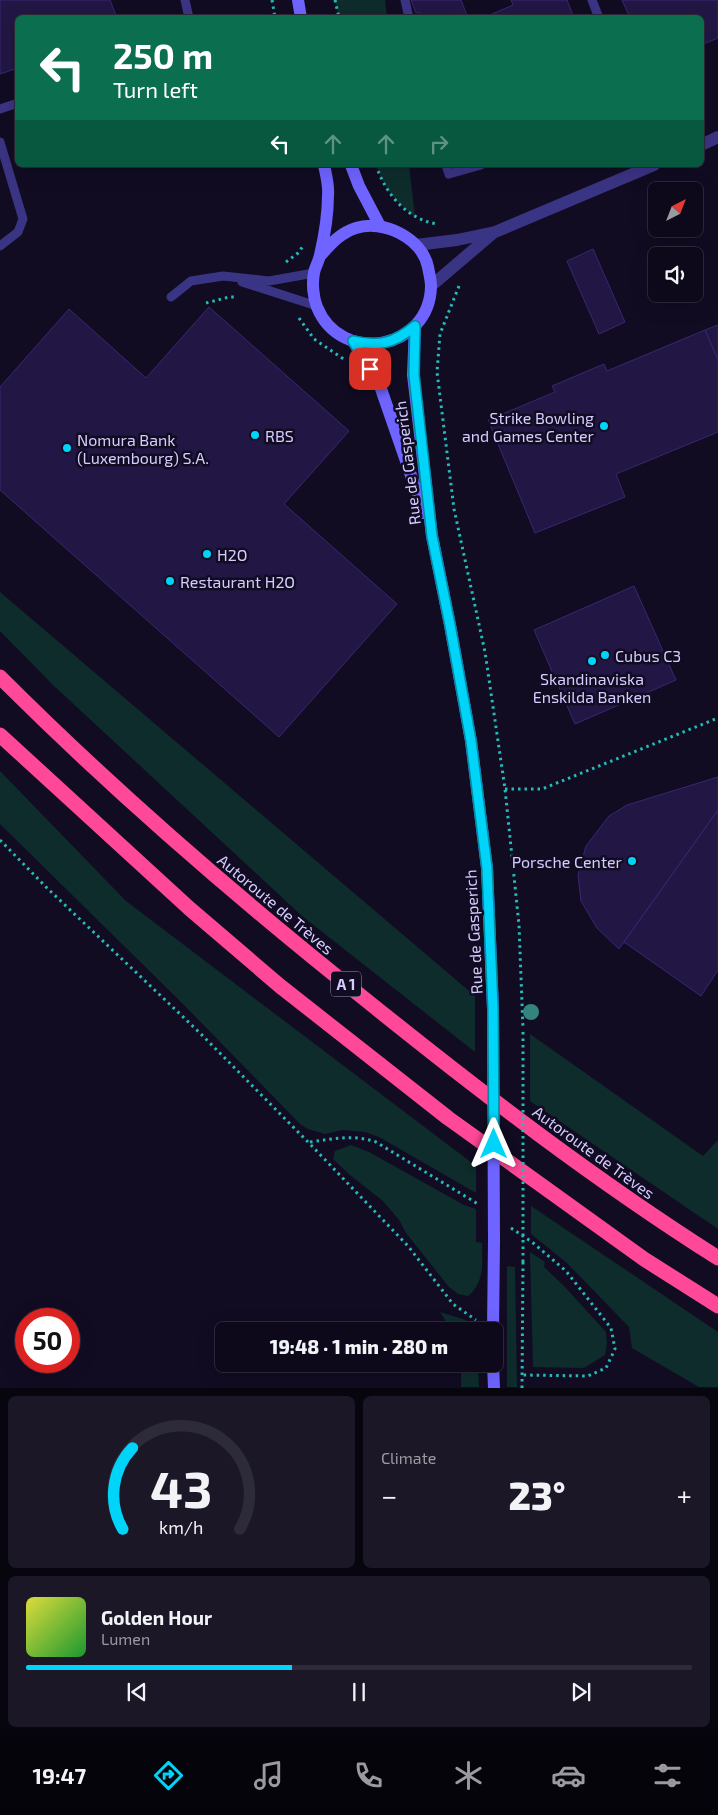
<!DOCTYPE html>
<meta charset="utf-8">
<style>
body{margin:0;font-family:"Exo 2",sans-serif;background:#1b1727;color:#f1f3f6;height:100vh;display:flex;flex-direction:column;font-size:19px;white-space:nowrap}
*{box-sizing:border-box;margin:0}
p{font-size:16px;color:#9a9aa2}
.icon{flex:none;width:28px;height:28px;fill:none;stroke:currentColor;stroke-width:2;stroke-linecap:round;stroke-linejoin:round}
.map{position:relative;height:1388px;overflow:hidden}
.panel{display:flex;flex-direction:column;gap:8px;padding:8px;background:#07050e;flex:1}
.panel>*{flex:none}
.guide{position:absolute;left:15px;top:15px;width:689px;height:152px;border-radius:8px;box-shadow:0 5px 20px #0002,0 0 0 1px #2d2a39;background:#0b6e4f;color:#fff;overflow:hidden}
.needle{width:32px;rotate:42deg}
.fabs{position:absolute;left:648px;top:182px;display:grid;gap:10px}
.fabs a{display:grid;place-items:center;width:55px;height:55px;border-radius:8px;background:#0d091a;box-shadow:0 5px 20px #0002,0 0 0 1px #2d2a39;font-size:25px}
.speed{position:absolute;left:15px;top:1308px;display:flex;gap:10px;font-size:25px;font-weight:700;text-align:center}
.speed>*{display:grid;place-content:center;width:65px;height:65px;border-radius:50%;background:#0d091a;box-shadow:0 5px 20px #0002,0 0 0 1px #2d2a39;line-height:1}
.speed .limit{border:8px solid #d22;background:#fff;color:#111}
.pin{position:absolute;display:grid;place-items:center;width:42px;height:42px;color:#fff;margin:-21px;border-radius:10px;box-shadow:0 2px 8px #0006}
.me{position:absolute;width:55px;margin:-28px;rotate:0deg;stroke-linejoin:round;filter:drop-shadow(0 0 4px #0008)}
.turn{display:flex;align-items:center;gap:18px;height:105px;padding:0 15px;font-size:22px}
.turn .icon{width:65px;height:65px;stroke-width:2.5}
.turn b{display:block;font-size:35px;line-height:42px}
.lanes{display:flex;align-items:center;height:48px;padding:0 15px;background:#0003;justify-content:center;gap:25px;direction:ltr}
.lanes .off{opacity:.35}
.big{font-size:38px;font-weight:800;line-height:1.1}
.panel .widget{flex:1;display:flex;flex-direction:column;justify-content:center;gap:8px;min-width:0;padding:0 18px;border-radius:8px;background:#1b1727}
.panel .dial{align-items:center;gap:0}
.dial svg{height:130px;overflow:visible;fill:none;stroke:#2d2a39;stroke-width:7;stroke-linecap:round;text-anchor:middle}
.dial text{fill:#f1f3f6;stroke:none}
.song{display:flex;align-items:center;gap:15px}
.cover{width:60px;height:60px;border-radius:8px;background:linear-gradient(135deg,hsl(60 70% 55%),hsl(130 70% 35%))}
.played{height:5px;border-radius:2px;background:linear-gradient(90deg,#00d4f8 40%,#2d2a39 40%)}
.keys{display:flex;justify-content:space-around;direction:ltr}
.heat{display:flex;justify-content:space-between;align-items:center;font-size:28px;direction:ltr}
.panel .tiles{flex:1;display:grid;gap:8px;grid-template-columns:1fr 1fr}
.widget:last-child{grid-column:span 2}
.trip{position:absolute;left:215px;top:1322px;width:288px;height:50px;border-radius:8px;background:#0d091a;box-shadow:0 5px 20px #0002,0 0 0 1px #2d2a39;font-weight:800;line-height:50px;text-align:center}
.tabs{display:flex;height:80px;justify-content:space-around;align-items:center;background:#05040a;color:#9a9aa2}
.tabs .icon{width:35px;height:35px}
.tabs .current{color:#00d4f8}
.tabs b{font-size:22px;color:#f1f3f6}
.map>svg:first-child{display:block}
</style>
<div class="map">
<svg width="718" height="1388" viewBox="0 0 718 1388">
<rect width="100%" height="100%" fill="#110c22"/>
<g fill="#0e2c2c">
<polygon points="335,0 385,0 387,17 339,17"/>
<path d="M376 165H409L415 217C396 201 384 189 376 165Z"/>
<polygon points="0,592 475,996 475,1052 302,916 53,685 0,631"/>
<polygon points="0,771 126,901 476,1166 476,1193 379,1137 365,1132 343,1130 325,1134 308,1129 300,1124 183,1004 0,824"/>
<polygon points="530,1034 703,1156 718,1140 718,1229 530,1101"/>
<path d="M351 1145 369 1152 464 1205 476 1209V1242L482 1243C482 1263 485 1282 468 1296L458 1294 449 1287 406 1233 399 1220 383 1201 350 1175 333 1159 335 1151Z"/>
<polygon points="531,1206 718,1332 718,1387 699,1387 632,1348 629,1327 567,1263 531,1234"/>
<polygon points="530,1252 545,1262 544,1267 564,1286 606,1332 607,1344 605,1355 584,1368 533,1367"/>
<polygon points="507,1266 515,1267 517,1387 507,1387"/>
<polygon points="440,1312 466,1320 472,1331 452,1331"/>
<polygon points="461,1364 478,1364 479,1387 461,1387"/>
</g>
<g fill="#221744" stroke="#392772">
<polygon points="0,0 110,0 117,18 18,18 18,68 0,74"/>
<polygon points="411,0 461,0 468,18 421,18 419,12 416,13"/>
<polygon points="511,0 567,0 574,18 483,18 513,5"/>
<polygon points="622,0 718,0 718,38 701,45 701,18 630,18"/>
<polygon points="593,249 625,322 599,334 567,261"/>
<polygon points="209,307 349,431 284,504 397,604 279,737 0,490 0,387 69,309 146,378"/>
<polygon points="718,325 718,360 705,330"/>
<polygon points="705,330 718,360 718,432 616,474 625,497 535,533 488,420 555,392 552,386 604,364 607,371"/>
<polygon points="634,586 676,680 575,724 534,630"/>
<polygon points="718,777 718,810 619,949 597,928 581,901 578,875 586,846 609,816 627,805"/>
<polygon points="718,810 718,970 701,996 624,942"/>
</g>
<g fill="none" stroke-linecap="round" stroke-linejoin="round">
<g stroke="#26bab8" stroke-width="3" stroke-dasharray="2.5 4" stroke-linecap="butt">
<polyline points="272,0 275,18"/>
<polyline points="335,0 339,18"/>
<path d="M376 165C385 193 406 219 437 224"/>
<polyline points="286,262 298,253 303,246"/>
<polyline points="459,286 440,334 437,372 454,509 485,652 505,789 519,925 523,1029"/>
<polyline points="206,303 229,297 236,297"/>
<polyline points="299,318 314,339 345,360"/>
<polyline points="505,789 542,789 718,718"/>
<polyline points="0,840 47,888 200,1033 309,1143 408,1246 453,1304 476,1320"/>
<path d="M310 1142C333 1139 353 1134 376 1142L478 1204"/>
<polyline points="511,1228 532,1242 566,1271 611,1328 615,1349 606,1368 588,1376 522,1375"/>
<polyline points="522,1388 523,1262"/>
</g>
<g stroke="#3a3484" stroke-width="9">
<polyline points="185,0 189,18"/>
<polyline points="405,0 409,18"/>
<polyline points="592,0 599,18"/>
<polyline points="0,109 18,103"/>
<polyline points="0,142 23,219 18,232 0,246"/>
<polyline points="446,165 449,174 481,165"/>
<polyline points="242,282 317,306"/>
<polyline points="171,297 191,281 223,276 269,281 314,273"/>
</g>
<g stroke="#3a3484" stroke-width="12">
<polyline points="701,145 718,137"/>
<polyline points="416,245 457,240 495,232 654,165"/>
<polyline points="431,286 492,234"/>
</g>
<g stroke="#6f64ff" stroke-width="12">
<polyline points="298,0 301,18"/>
<polyline points="351,165 359,186 380,226"/>
<path d="M320 256C331 244 340 233 356 228 383 219 422 238 428 267 429 273 431 280 431 286 430 350 341 366 317 307 313 297 312 283 314 273 315 267 319 261 320 255 324 238 328 212 328 195 329 185 326 175 324 165"/>
<polyline points="415,326 413,375 432,536 450,625 471,741 487,868 493,1009"/>
<polyline points="353,341 379,383 424,513"/>
<polyline points="493,1331 494,1241"/>
<polyline points="493,1364 494,1388"/>
</g>
<g stroke="#ff4897" stroke-width="15">
<path d="M0 677C115 792 239 899 366 1000 479 1091 595 1180 718 1258"/>
<polyline points="0,735 190,909 280,986 448,1118 644,1259 718,1306"/>
</g>
<polyline stroke="#26bab8" stroke-width="3" stroke-dasharray="2.5 4" stroke-linecap="butt" points="523,1262 523,1029"/>
<polyline stroke="#6f64ff" stroke-width="12" points="493,1009 494,1241"/>
</g>
<circle fill="#34847d" cx="531" cy="1012" r="8"/>
<g fill="none" stroke-linecap="round" stroke-linejoin="round">
<defs>
<path id="route" d="M370 369 353 341C380 347 394 343 415 326L414 375 432 536 450 625 471 741 487 868 493 1009 494 1144"/>
</defs>
<use href="#route" stroke="#008aa1" stroke-width="12"/>
<use href="#route" stroke="#00d4f8" stroke-width="9"/>
</g>
<g fill="#00d4f8" stroke="#110c22" stroke-width="2">
<circle cx="604" cy="426" r="5"/>
<circle cx="255" cy="435" r="5"/>
<circle cx="67" cy="448" r="5"/>
<circle cx="207" cy="554" r="5"/>
<circle cx="170" cy="581" r="5"/>
<circle cx="605" cy="655" r="5"/>
<circle cx="592" cy="661" r="5"/>
<circle cx="632" cy="861" r="5"/>
</g>
<g text-anchor="middle" dominant-baseline="central" stroke-width="5" stroke-linejoin="round" paint-order="stroke">
<rect fill="#110c22" stroke="#9a93bd" stroke-width="1" x="331" y="971.5" width="30" height="25" rx="4"/>
<g font-size="15" font-weight="bold" fill="#d5cdff">
<text x="346" y="984">A 1</text>
</g>
<g font-size="16" fill="#d5cdff" stroke="#110c22" text-anchor="start">
<text x="594" y="417" text-anchor="end">Strike Bowling<tspan x="594" dy="18">and Games Center</tspan></text>
<text x="265" y="435">RBS</text>
<text x="77" y="439">Nomura Bank<tspan x="77" dy="18">(Luxembourg) S.A.</tspan></text>
<text x="217" y="554">H2O</text>
<text x="180" y="581">Restaurant H2O</text>
<text x="615" y="655">Cubus C3</text>
<text x="592" y="678" text-anchor="middle">Skandinaviska<tspan x="592" dy="18">Enskilda Banken</tspan></text>
<text x="622" y="861" text-anchor="end">Porsche Center</text>
</g>
<g font-size="16" fill="#d5cdff" stroke="#110c22">
<text transform="translate(407 463) rotate(-97)">Rue de Gasperich</text>
<text transform="translate(276 904) rotate(40)">Autoroute de Trèves</text>
<text transform="translate(473 932) rotate(-93)">Rue de Gasperich</text>
<text transform="translate(594 1152) rotate(36)">Autoroute de Trèves</text>
</g>
</g>
</svg>
<div class="fabs">
<a><svg class="needle" viewBox="-14 -14 28 28"><path d="M0-13l5 13h-10z" fill="#e53935"/><path d="M0 13l5-13h-10z" fill="#9a9aa2"/></svg></a>
<a><svg class="icon" aria-label="sound" viewBox="0 0 24 24"><path d="M4 9h4l5-4v14l-5-4H4zM17 9q2 3 0 6"/></svg></a>
</div>
<div class="speed"><div class="limit">50</div></div>
<div class="pin" style="left:370px;top:369px;background:#d93025"><svg class="icon" aria-label="arrive" viewBox="0 0 24 24"><path d="M6 21V4h12l-3 4 3 4H6"/></svg></div>
<svg class="me" style="left:494px;top:1144px" viewBox="-20 -20 40 40"><path d="M0-17L14 15 0 8-14 15z" fill="#00d4f8" stroke="#fff" stroke-width="4"/></svg>
<div class="trip">19:48 · 1 min · 280 m</div>
<div class="guide">
<div class="turn"><svg class="icon" aria-label="left" viewBox="0 0 24 24"><path d="M17 20v-9H6M10 6l-5 5 5 5"/></svg><div><b>250 m</b>Turn left</div></div>
<div class="lanes"><svg class="icon" aria-label="left" viewBox="0 0 24 24"><path d="M17 20v-9H6M10 6l-5 5 5 5"/></svg><svg class="icon off" aria-label="ahead" viewBox="0 0 24 24"><path d="M12 20V5M6 11l6-6 6 6"/></svg><svg class="icon off" aria-label="ahead" viewBox="0 0 24 24"><path d="M12 20V5M6 11l6-6 6 6"/></svg><svg class="icon off" aria-label="right" viewBox="0 0 24 24"><path d="M7 20v-9h11M14 6l5 5-5 5"/></svg></div>
</div>
</div>
<section class="panel">
<div class="tiles">
<div class="widget dial"><svg viewBox="0 0 100 80">
<path d="M14 69A42 42 0 1 1 86 69"/>
<path d="M14 69A42 42 0 0 1 20 19" stroke="#00d4f8"/>
<text x="50" y="56" font-size="32" font-weight="700">43</text>
<text x="50" y="72" font-size="11">km/h</text>
</svg></div>
<div class="widget"><p>Climate</p>
<div class="heat"><a>−</a><b class="big">23°</b><a>+</a></div>
</div>
<div class="widget">
<div class="song"><i class="cover"></i><div><b>Golden Hour</b><p>Lumen</p></div></div>
<div class="played"></div>
<div class="keys"><svg class="icon" aria-label="previous" viewBox="0 0 24 24"><path d="M18 5L8 12l10 7zM5 5v14"/></svg><svg class="icon" aria-label="pause" viewBox="0 0 24 24"><path d="M8 5v14M16 5v14"/></svg><svg class="icon" aria-label="next" viewBox="0 0 24 24"><path d="M6 5l10 7-10 7zM19 5v14"/></svg></div>
</div>
</div>
</section>
<nav class="tabs">
<b>19:47</b>
<svg class="icon current" aria-label="directions" viewBox="0 0 24 24"><path d="M12 3l9 9-9 9-9-9zM9 14v-3h6M13 9l2 2-2 2"/></svg>
<svg class="icon" aria-label="music" viewBox="0 0 24 24"><path d="M9 18V5l10-2v13"/><circle cx="6" cy="18" r="3"/><circle cx="16" cy="16" r="3"/></svg>
<svg class="icon" aria-label="phone" viewBox="0 0 24 24"><path d="M5 4h4l2 5-3 2q2 4 5 5l2-3 5 2v4C11 20 4 13 5 4z"/></svg>
<svg class="icon" aria-label="climate" viewBox="0 0 24 24"><path d="M12 3v18M4 7l16 10M4 17L20 7"/></svg>
<svg class="icon" aria-label="car" viewBox="0 0 24 24"><path d="M5 17H2v-5l4-1 3-4h7l3 4 3 1v5h-3M9 17h6M6 11h13"/><circle cx="7" cy="17" r="2"/><circle cx="17" cy="17" r="2"/></svg>
<svg class="icon" aria-label="filters" viewBox="0 0 24 24"><path d="M4 7h16M4 17h16"/><circle cx="9" cy="7" r="2"/><circle cx="15" cy="17" r="2"/></svg>
</nav>
